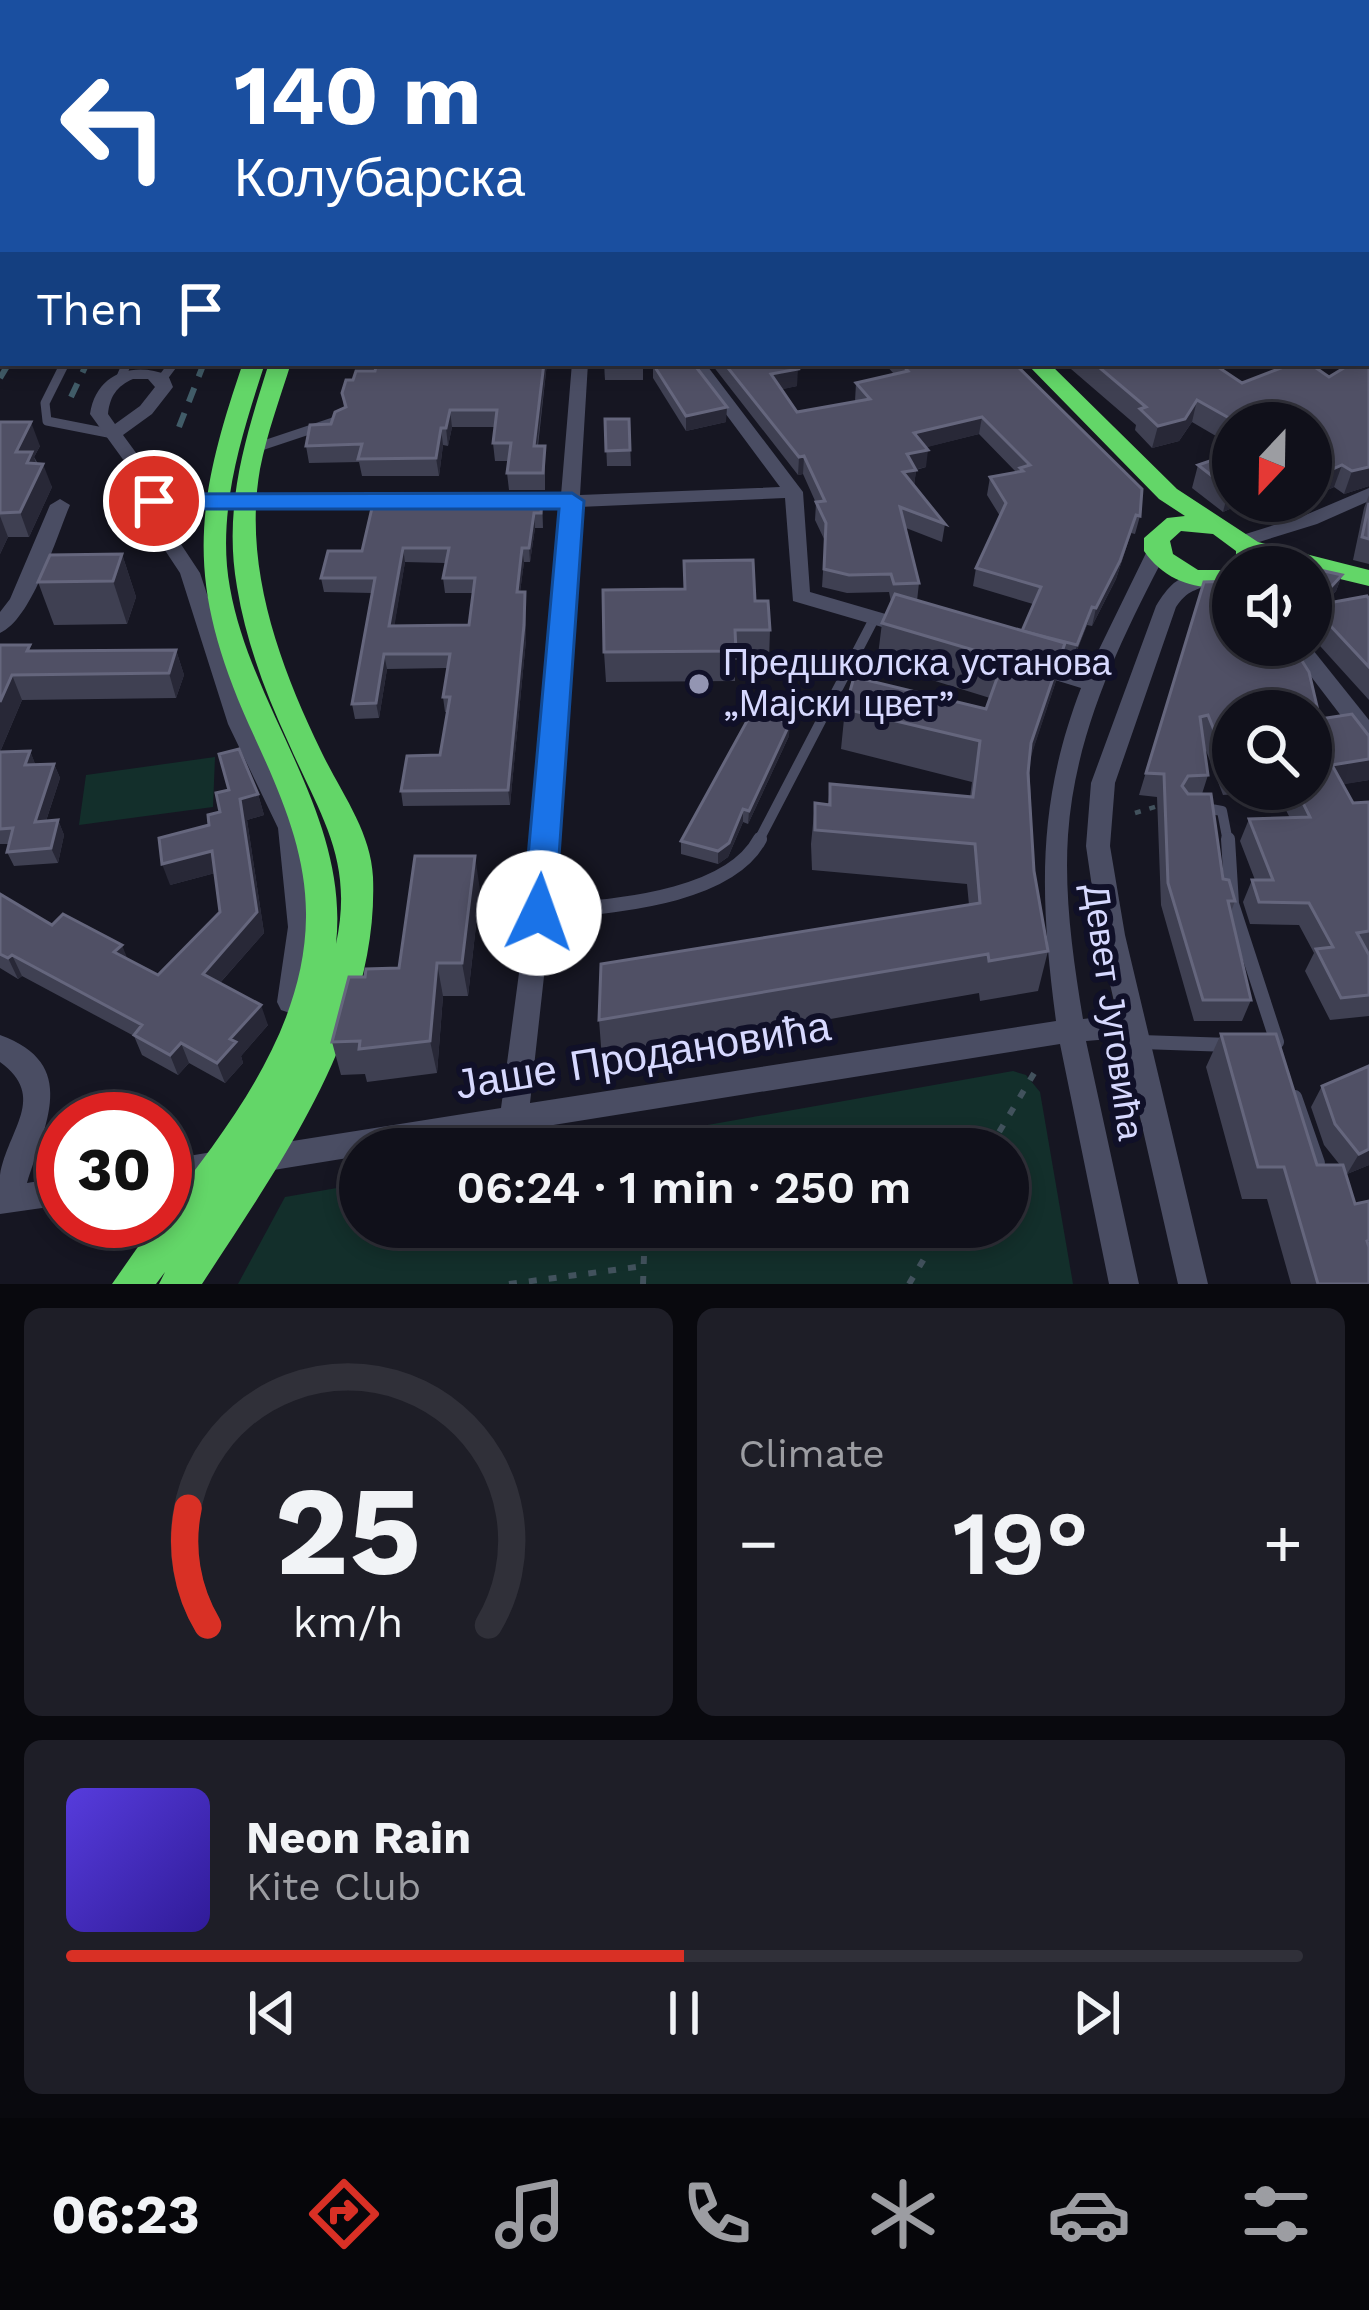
<!DOCTYPE html>
<meta charset="utf-8">
<style>
body{margin:0;font-family:"Work Sans",sans-serif;background:#1e1e27;color:#f1f3f6;height:100vh;display:flex;flex-direction:column;font-size:45px;white-space:nowrap}
*{box-sizing:border-box;margin:0}
p{font-size:39px;color:#9c9da2}
.icon{flex:none;width:66px;height:66px;fill:none;stroke:currentColor;stroke-width:2;stroke-linecap:round;stroke-linejoin:round}
.map{position:relative;height:1284px;overflow:hidden}
.side{display:flex;flex-direction:column;gap:24px;padding:24px;background:#09090e;flex:1}
.side>*{flex:none}
.top-card{position:absolute;left:0px;top:0px;width:1371px;height:366px;box-shadow:0 6px 18px #0003,0 0 0 3px #303039;background:#1a4fa0;color:#fff;overflow:hidden}
.needle{width:78px;rotate:202deg}
.fabs{position:absolute;left:1212px;top:402px;display:grid;gap:24px}
.fabs a{display:grid;place-items:center;width:120px;height:120px;border-radius:50%;background:#10101a;box-shadow:0 6px 18px #0003,0 0 0 3px #303039;font-size:60px}
.speed{position:absolute;left:36px;top:1092px;display:flex;gap:24px;font-size:60px;font-weight:700;text-align:center}
.speed>*{display:grid;place-content:center;width:156px;height:156px;border-radius:50%;background:#10101a;box-shadow:0 6px 18px #0003,0 0 0 3px #303039;line-height:1}
.speed .limit{border:18px solid #d22;background:#fff;color:#111}
.pin{position:absolute;display:grid;place-items:center;width:102px;height:102px;color:#fff;margin:-51px;border:6px solid #fff;border-radius:50%;box-shadow:0 3px 12px #0007}
.me{position:absolute;width:132px;margin:-66px;rotate:3deg;stroke-linejoin:round;filter:drop-shadow(0 0 9px #0008)}
.turn{display:flex;align-items:center;gap:42px;height:252px;padding:0 36px;font-size:54px}
.turn .icon{width:156px;height:156px;stroke-width:2.5}
.turn b{display:block;font-size:84px;line-height:102px}
.then{display:flex;align-items:center;height:114px;padding:0 36px;background:#0003;gap:24px;font-size:45px}
.big{font-size:90px;font-weight:600;line-height:1.1}
.side .tile{flex:1;display:flex;flex-direction:column;justify-content:center;gap:18px;min-width:0;padding:0 42px;border-radius:18px;background:#1e1e27}
.side .dial{align-items:center;gap:0}
.dial svg{height:312px;overflow:visible;fill:none;stroke:#303039;stroke-width:7;stroke-linecap:round;text-anchor:middle}
.dial text{fill:#f1f3f6;stroke:none}
.song{display:flex;align-items:center;gap:36px}
.cover{width:144px;height:144px;border-radius:18px;background:linear-gradient(135deg,hsl(250 70% 55%),hsl(250 70% 35%))}
.played{height:12px;border-radius:6px;background:linear-gradient(90deg,#d93025 50%,#303039 50%)}
.keys{display:flex;justify-content:space-around;direction:ltr}
.heat{display:flex;justify-content:space-between;align-items:center;font-size:66px;direction:ltr}
.side .tiles{flex:1;display:grid;gap:24px;grid-template-columns:1fr 1fr}
.tile:last-child{grid-column:span 2}
.trip{position:absolute;left:339px;top:1128px;width:690px;height:120px;border-radius:60px;background:#10101a;box-shadow:0 6px 18px #0003,0 0 0 3px #303039;font-weight:600;line-height:120px;text-align:center}
.menu{display:flex;height:192px;justify-content:space-around;align-items:center;background:#06060a;color:#9c9da2}
.menu .icon{width:84px;height:84px}
.menu .selected{color:#d93025}
.menu b{font-size:54px;color:#f1f3f6}
.map>svg:first-child{display:block}
</style>
<div class="map">
<svg width="1369" height="1284" viewBox="0 0 1369 1284">
<rect width="100%" height="100%" fill="#161622"/>
<g fill="#132f2b">
<polygon points="215,757 213,807 79,825 86,775"/>
<polygon points="1013,1071 1026,1075 1040,1092 1073,1284 238,1284 285,1197 360,1184 360,1227 1008,1227 1008,1149 572,1149"/>
</g>
<g fill="none" stroke-linecap="round" stroke-linejoin="round">
<polyline stroke="#0b2844" stroke-width="4.5" points="517,3 530,0"/>
<polyline stroke="#42525d" stroke-width="4.5" stroke-dasharray="6 9" stroke-linecap="butt" points="1135,813 1161,805"/>
<g stroke="#42525d" stroke-width="6" stroke-dasharray="8 12" stroke-linecap="butt">
<polyline points="647,1127 647,1149"/>
<polyline points="989,1149 1039,1065"/>
<polyline points="509,1284 644,1266"/>
<polyline points="643,1284 645,1227"/>
<polyline points="909,1284 943,1227"/>
</g>
<g stroke="#4a4d63" stroke-width="9">
<polyline points="65,363 45,403 47,421 113,434"/>
<polyline points="121,377 127,363"/>
<polyline points="162,379 174,363"/>
<polyline points="258,447 342,419"/>
</g>
<g stroke="#4a4d63" stroke-width="10">
<polyline points="1200,807 1222,811 1228,842"/>
<polyline points="758,842 875,617"/>
</g>
<g stroke="#4a4d63" stroke-width="14">
<polyline points="1228,839 1232,904 1277,1042"/>
<path d="M542 913C604 906 727 901 760 839"/>
<polyline points="1141,1042 1230,1045"/>
<polyline points="1295,1097 1318,1163"/>
</g>
<g fill="#4a4d63" fill-rule="evenodd">
<polygon points="32,0 50,0 53,3 35,3"/>
<polygon points="278,0 290,0 292,3 280,3"/>
<rect x="0" y="23" width="3" height="8"/>
<rect x="1368" y="163" width="1" height="8"/>
<rect x="1368" y="332" width="1" height="10"/>
<path d="M572 363H588L580 495 780 487 688 363H705L803 492 810 592 913 622 916 627 906 634 793 601 785 498 579 507 551 913 530 1103 1056 1021C1040 899 1036 805 1081 688L1026 671 1023 666 1034 659 1087 674 1147 551 1150 547H1164L1167 551C1120 641 1075 732 1068 835 1064 896 1073 958 1083 1019L1117 1015 1099 935 1086 846 1091 783 1156 606C1169 585 1181 571 1208 575L1211 580C1200 593 1191 585 1176 607L1115 783 1110 846 1125 935 1208 1284H1178L1122 1038 1086 1041 1139 1284H1109L1060 1044 403 1149H360V1156L261 1172 251 1168 247 1159 251 1150 261 1146 501 1108 527 913 560 507H161L165 520 200 573 250 724 302 828 314 927 303 1002 299 1010 290 1013 281 1010 277 1002 288 927 278 828 228 724 180 573 145 520 135 476 90 414C96 373 133 361 168 375L173 387 170 391 152 414 123 435 153 476 158 495H561ZM133 379H148L155 387 140 406 115 424 108 414C110 396 117 386 133 379Z"/>
<polygon points="1369,488 1369,501 1317,524 1243,547 1233,541 1236,537 1303,516"/>
<path d="M60 499 70 505C56 538 32 619 0 633V612L10 599 50 505Z"/>
<polygon points="1287,645 1309,645 1369,720 1369,744 1361,742"/>
<path d="M0 1035C80 1064 45 1124 27 1183L63 1177V1205L0 1214C0 1202 0 1188 0 1175 8 1129 48 1097 0 1062Z"/>
<polygon points="218,1151 228,1155 232,1164 228,1173 165,1186 165,1160"/>
</g>
<g fill="#63d668" fill-rule="evenodd">
<polygon points="1189,0 1211,0 1214,3 1191,3"/>
<path d="M243 363H265C242 434 216 512 230 588 252 711 350 815 336 944 354 860 321 817 289 744 266 694 246 642 237 587 223 507 245 439 269 363H291C280 398 267 433 260 469 243 566 279 664 321 751 340 791 371 831 373 877 379 1027 280 1164 202 1284H159L165 1272 156 1284H112L156 1221H165V1209C230 1125 305 1029 306 917 307 849 277 786 249 725 186 583 193 508 243 363Z"/>
<path d="M1026 363H1049L1177 489 1258 542 1369 570V586L1311 572V567L1262 559V567H1236V551L1213 534 1181 531 1170 541 1173 554 1198 570H1233V586C1197 591 1166 582 1144 551V538L1167 518 1185 516 1159 499Z"/>
</g>
<rect fill="#ff974d" fill-rule="evenodd" x="1368" y="47" width="1" height="11"/>
<g stroke="#415c68" stroke-width="6" stroke-dasharray="15 12" stroke-linecap="butt">
<polyline points="0,378 9,363"/>
<polyline points="71,397 87,363"/>
<polyline points="179,427 204,363"/>
</g>
</g>
<g fill="#3f4052" fill-rule="evenodd">
<polygon points="429,0 517,0 502,3 433,3"/>
<polygon points="1255,0 1369,0 1369,33 1368,3 1265,3"/>
<polygon points="547,363 538,446 545,446 545,490 509,490 507,473 508,461 495,461 493,443 495,427 452,427 448,446 443,445 439,476 362,476 359,462 309,463 306,446 331,424 344,408 342,393 353,380 375,371"/>
<polygon points="604,363 643,363 643,380 605,380"/>
<path d="M713 363H793L797 386 782 389 797 412 855 401 856 383 894 374 884 363H1014L1140 516 1135 534 1131 533 1116 579 1092 626 1087 625 1072 663 1061 660 1055 684 1029 761 1034 871 1048 951 1038 991 980 1001 979 993 602 1059 599 1020 969 905 967 884 812 870 811 844 815 803 828 805 830 784 970 797 972 782 841 749 845 709H986L990 698 877 663 882 623 891 602 889 592 847 593 822 587 825 541 815 520 816 503 803 474 798 475 713 366ZM979 434 1016 472 990 477 987 495 1000 516 976 568 973 586 1033 604 1021 631 917 601 919 583 906 528 942 542 945 524 914 486 916 470 926 467V447Z"/>
<polygon points="1073,363 1212,363 1242,383 1294,363 1369,486 1344,494 1334,487 1319,494 1311,490 1311,423 1233,423 1233,446 1192,422 1179,441 1152,448 1135,430 1136,425 1071,369"/>
<polygon points="653,364 726,422 686,431 653,378"/>
<polygon points="605,419 629,419 631,466 607,466"/>
<polygon points="0,422 40,446 34,457 52,487 29,537 8,537 0,554"/>
<polygon points="1233,453 1233,501 1268,501 1266,504 1239,514 1232,508 1223,512 1192,488 1198,465"/>
<polygon points="1369,495 1369,564 1353,560 1364,508"/>
<path d="M542 497 543 528H535L530 562H524L520 592H525L526 640 510 805 403 806 401 791 440 755 447 712H445L443 697 447 668 387 669 379 718 355 719 352 704 372 593 324 592 321 578 362 551 504 503ZM405 562 446 563 443 578 445 593H473L469 625 394 626Z"/>
<polygon points="122,554 136,597 127,624 54,625 38,582"/>
<polygon points="1263,556 1308,567 1260,567"/>
<polygon points="1311,568 1342,575 1336,591 1325,603 1369,599 1369,700 1311,636"/>
<path d="M1204 582 1320 719 1369 736V780L1343 784 1353 803 1369 802V1016L1330 1020 1305 971 1314 953 1299 925 1250 924 1243 902 1252 880H1255L1240 841 1249 819 1290 818 1276 791 1223 795 1205 748 1208 775 1202 794 1223 879 1235 901 1231 912 1251 1000 1242 1021H1194L1161 905 1157 797 1139 795ZM1233 711 1311 789H1233Z"/>
<polygon points="755,601 770,630 769,660 735,660 735,681 606,682 604,652"/>
<polygon points="0,645 33,651 176,650 184,675 176,698 22,700 0,752"/>
<polygon points="789,736 748,824 743,822 728,857 718,864 681,854 681,841"/>
<polygon points="30,751 35,764 54,764 60,778 46,821 58,820 64,835 58,863 14,866 7,852 9,844 0,844 0,752"/>
<polygon points="258,794 264,815 247,820 264,933 220,983 268,1025 241,1056 243,1063 225,1083 189,1063 178,1075 142,1055 134,1036 22,976 18,979 0,968 0,894 52,925 158,975 220,912 215,873 170,885 209,825 220,812"/>
<polygon points="480,890 468,996 443,996 437,1073 367,1082 365,1074 341,1075 332,1042 365,977 399,968"/>
<polygon points="1221,1034 1317,1165 1340,1165 1324,1145 1311,1107 1322,1086 1369,1165 1347,1174 1345,1171 1369,1284 1291,1284 1267,1199 1242,1199 1206,1067"/>
</g>
<g fill="#282837">
<polygon points="73,0 97,0 89,3 65,3"/>
<polygon points="437,0 466,0 466,2 437,3"/>
<polygon points="491,0 517,0 502,3 491,3"/>
<polygon points="950,0 979,0 972,3 943,3"/>
<polygon points="544,363 547,363 535,463 534,446"/>
<polygon points="798,369 797,386 771,392 771,374"/>
<polygon points="1197,400 1192,422 1179,441 1152,448 1158,426"/>
<polygon points="727,407 726,422 686,431 686,416"/>
<polygon points="450,410 452,427 448,446 446,428"/>
<polygon points="982,417 979,434 912,451 914,433"/>
<polygon points="31,422 40,446 34,457 39,472 43,464 52,487 29,537 20,512 16,452"/>
<polygon points="441,428 443,445 439,476 436,458"/>
<polygon points="928,450 926,467 913,470 916,470 914,487 900,490 907,454"/>
<polygon points="1369,452 1369,486 1344,494 1352,471"/>
<polygon points="804,456 803,474 798,475 799,457"/>
<polygon points="1342,465 1334,487 1319,494 1326,472"/>
<polygon points="1233,488 1234,501 1232,508 1223,512 1229,489"/>
<polygon points="1244,501 1268,501 1266,504 1239,514"/>
<polygon points="534,513 535,528 530,562 529,548"/>
<polygon points="1136,515 1116,579 1092,626 1096,608"/>
<polygon points="0,516 8,537 0,554"/>
<polygon points="403,548 405,562 392,641 389,626"/>
<polygon points="522,548 524,562 518,607 517,592"/>
<polygon points="122,554 136,597 127,624 113,581"/>
<polygon points="1342,575 1336,591 1318,612 1314,607"/>
<polygon points="525,592 526,640 510,805 508,790"/>
<polygon points="1092,607 1087,625 1072,663 1077,645"/>
<polygon points="1065,643 1055,684 1022,784 1031,743"/>
<polygon points="176,650 184,675 176,698 169,673"/>
<polygon points="384,654 387,669 379,718 376,703"/>
<polygon points="12,675 22,700 0,752 0,702"/>
<polygon points="790,723 789,736 748,824 749,811"/>
<polygon points="30,751 36,766 25,765"/>
<polygon points="1369,759 1369,780 1323,788 1332,765"/>
<polygon points="54,764 60,778 41,836 35,822"/>
<polygon points="258,794 264,815 247,820 264,933 210,994 203,974 257,912 240,799"/>
<polygon points="743,809 743,822 728,857 718,864 718,851"/>
<polygon points="58,820 64,835 58,863 51,848"/>
<polygon points="212,851 219,872 170,885 162,864"/>
<polygon points="475,856 480,890 468,996 462,963"/>
<polygon points="122,945 130,965 114,952"/>
<polygon points="12,955 22,976 18,979 8,958"/>
<polygon points="437,963 443,996 437,1073 430,1041"/>
<polygon points="261,1005 268,1025 241,1056 243,1063 225,1083 217,1063 230,1039"/>
<polygon points="181,1043 189,1063 178,1075 170,1055"/>
<polygon points="1369,1149 1369,1165 1347,1174 1359,1154"/>
</g>
<g fill="#505065" stroke="#65667d" stroke-width="3" fill-rule="evenodd">
<polygon points="51,0 73,0 65,3 50,3"/>
<polygon points="560,0 950,0 943,3 563,3"/>
<polygon points="1145,0 1159,0 1169,3 1138,3"/>
<polygon points="1339,0 1369,0 1369,8 1368,3 1350,3"/>
<rect x="0" y="31" width="3" height="31"/>
<polygon points="1368,202 1369,202 1368,271"/>
<polygon points="1369,352 1369,467 1352,471 1342,465 1326,472 1311,463 1311,423 1238,423 1197,400 1185,419 1158,426 1140,409 1146,407 1094,363 1212,363 1242,383 1294,363 1309,363 1329,377 1352,363 1368,363"/>
<polygon points="377,363 544,363 534,446 545,446 543,473 507,473 511,443 493,443 497,410 450,410 446,428 441,428 436,458 358,459 362,444 306,446 310,425 331,424 335,412 346,407 342,393 346,380 353,380 356,371 375,371"/>
<polygon points="693,363 727,407 686,416 653,364"/>
<polygon points="724,363 793,363 798,369 771,374 797,412 870,399 856,383 908,371 901,363 1014,363 1142,489 1140,516 1136,515 1120,561 1096,608 1092,607 1077,645 1022,631 1041,587 976,568 1006,503 990,477 1023,471 1020,468 1030,465 982,417 914,433 928,450 907,454 916,470 903,472 945,524 900,507 919,583 894,584 891,574 849,575 824,569 826,523 816,502 825,501 804,456 799,457"/>
<polygon points="605,419 629,419 630,450 606,451"/>
<polygon points="0,422 31,422 16,452 32,452 27,463 43,464 20,512 0,513"/>
<polygon points="1233,453 1233,488 1229,489 1198,465"/>
<path d="M504 497H542L541 513H534L529 548H522L517 592H525L524 625 508 790 401 791 407 756 440 755 450 697H443L450 654H384L376 703 352 704 375 578H321L328 551H362L372 508 504 503ZM403 548H449L443 578H475L469 625 389 626Z"/>
<polygon points="1369,503 1369,539 1362,537"/>
<polygon points="122,554 113,581 38,582 50,555"/>
<polygon points="1263,556 1308,567 1274,567"/>
<polygon points="753,560 755,601 768,601 770,630 735,630 736,651 604,652 603,590 685,589 684,561"/>
<polygon points="1311,568 1342,575 1311,609"/>
<polygon points="1233,581 1233,645 1292,645 1309,672 1320,719 1352,714 1369,736 1369,759 1332,765 1353,803 1369,802 1369,931 1357,933 1369,955 1369,995 1341,998 1316,949 1333,947 1309,903 1259,902 1252,880 1273,880 1249,819 1310,817 1296,789 1311,789 1311,711 1233,711 1233,772 1231,773 1208,715 1200,717 1208,775 1188,776 1182,786 1188,794 1211,794 1223,879 1229,880 1235,901 1228,901 1251,1000 1203,1000 1168,883 1164,774 1146,773 1204,582"/>
<polygon points="895,594 1065,643 1031,743 1028,773 1034,871 1048,951 989,961 988,954 599,1020 601,964 980,903 975,844 815,830 815,803 830,805 830,784 973,797 980,741 845,709 854,677 986,709 1004,659 882,623"/>
<polygon points="1367,596 1369,599 1369,667 1312,606"/>
<polygon points="0,645 30,645 27,651 176,650 169,673 12,675 0,702"/>
<polygon points="752,712 790,723 749,811 743,809 729,843 718,851 681,841"/>
<polygon points="239,749 258,794 240,799 257,912 203,974 261,1005 230,1039 236,1042 217,1063 181,1043 170,1055 134,1035 142,1025 12,955 8,958 0,954 0,894 52,925 63,914 122,945 114,952 158,975 220,912 212,851 162,864 159,838 209,825 208,815 220,812 216,793 229,790 219,754"/>
<polygon points="30,751 25,765 54,764 35,822 58,820 51,848 7,852 13,828 0,829 0,752"/>
<polygon points="415,856 475,856 462,963 437,963 430,1041 359,1049 360,1041 332,1042 349,977 365,977 366,969 399,968"/>
<polygon points="1221,1034 1276,1034 1317,1165 1343,1165 1355,1204 1369,1201 1369,1240 1367,1241 1369,1247 1369,1284 1318,1284 1284,1167 1258,1167"/>
<polygon points="1369,1066 1369,1149 1359,1154 1335,1124 1322,1086"/>
</g>
<polygon fill="#1a73e8" stroke="#114b97" stroke-width="3" points="572,493 584,501 555,913 550,922 539,926 527,922 523,913 559,509 154,509 142,501 154,494"/>
<circle fill="#9395b2" stroke="#101028" stroke-width="4.5" cx="699" cy="684" r="12"/>
<g text-anchor="middle" dominant-baseline="central" stroke-width="12" stroke-linejoin="round" paint-order="stroke">
<g font-size="36" fill="#d7d9ff" stroke="#101028" text-anchor="start">
<text x="723" y="663">Предшколска установа<tspan x="723" dy="41">„Мајски цвет”</tspan></text>
</g>
<g font-size="36" fill="#d7d9ff" stroke="#101028">
<text transform="translate(1113 1012) rotate(82)">Девет Југовића</text>
</g>
<g font-size="42" fill="#d7d9ff" stroke="#101028">
<text transform="translate(643 1055) rotate(-9)">Јаше Продановића</text>
</g>
</g>
</svg>
<div class="fabs">
<a><svg class="needle" viewBox="-14 -14 28 28"><path d="M0-13l5 13h-10z" fill="#e53935"/><path d="M0 13l5-13h-10z" fill="#9c9da2"/></svg></a>
<a><svg class="icon" aria-label="sound" viewBox="0 0 24 24"><path d="M4 9h4l5-4v14l-5-4H4zM17 9q2 3 0 6"/></svg></a>
<a><svg class="icon" aria-label="search" viewBox="0 0 24 24"><circle cx="10" cy="10" r="6"/><path d="M15 15l6 6"/></svg></a>
</div>
<div class="speed"><div class="limit">30</div></div>
<div class="pin" style="left:154px;top:501px;background:#d93025"><svg class="icon" aria-label="arrive" viewBox="0 0 24 24"><path d="M6 21V4h12l-3 4 3 4H6"/></svg></div>
<svg class="me" style="left:539px;top:913px" viewBox="-20 -20 40 40"><circle r="19" fill="#fff"/><path d="M0-13L10 11 0 6-10 11z" fill="#1a73e8"/></svg>
<div class="trip">06:24 · 1 min · 250 m</div>
<div class="top-card">
<div class="turn"><svg class="icon" aria-label="left" viewBox="0 0 24 24"><path d="M17 20v-9H6M10 6l-5 5 5 5"/></svg><div><b>140 m</b>Колубарска</div></div>
<div class="then">Then<svg class="icon" aria-label="arrive" viewBox="0 0 24 24"><path d="M6 21V4h12l-3 4 3 4H6"/></svg></div>
</div>
</div>
<section class="side">
<div class="tiles">
<div class="tile dial"><svg viewBox="0 0 100 80">
<path d="M14 69A42 42 0 1 1 86 69"/>
<path d="M14 69A42 42 0 0 1 9 39" stroke="#d93025"/>
<text x="50" y="56" font-size="32" font-weight="700">25</text>
<text x="50" y="72" font-size="11">km/h</text>
</svg></div>
<div class="tile"><p>Climate</p>
<div class="heat"><a>−</a><b class="big">19°</b><a>+</a></div>
</div>
<div class="tile">
<div class="song"><i class="cover"></i><div><b>Neon Rain</b><p>Kite Club</p></div></div>
<div class="played"></div>
<div class="keys"><svg class="icon" aria-label="previous" viewBox="0 0 24 24"><path d="M18 5L8 12l10 7zM5 5v14"/></svg><svg class="icon" aria-label="pause" viewBox="0 0 24 24"><path d="M8 5v14M16 5v14"/></svg><svg class="icon" aria-label="next" viewBox="0 0 24 24"><path d="M6 5l10 7-10 7zM19 5v14"/></svg></div>
</div>
</div>
</section>
<nav class="menu">
<b>06:23</b>
<svg class="icon selected" aria-label="directions" viewBox="0 0 24 24"><path d="M12 3l9 9-9 9-9-9zM9 14v-3h6M13 9l2 2-2 2"/></svg>
<svg class="icon" aria-label="music" viewBox="0 0 24 24"><path d="M9 18V5l10-2v13"/><circle cx="6" cy="18" r="3"/><circle cx="16" cy="16" r="3"/></svg>
<svg class="icon" aria-label="phone" viewBox="0 0 24 24"><path d="M5 4h4l2 5-3 2q2 4 5 5l2-3 5 2v4C11 20 4 13 5 4z"/></svg>
<svg class="icon" aria-label="climate" viewBox="0 0 24 24"><path d="M12 3v18M4 7l16 10M4 17L20 7"/></svg>
<svg class="icon" aria-label="car" viewBox="0 0 24 24"><path d="M5 17H2v-5l4-1 3-4h7l3 4 3 1v5h-3M9 17h6M6 11h13"/><circle cx="7" cy="17" r="2"/><circle cx="17" cy="17" r="2"/></svg>
<svg class="icon" aria-label="filters" viewBox="0 0 24 24"><path d="M4 7h16M4 17h16"/><circle cx="9" cy="7" r="2"/><circle cx="15" cy="17" r="2"/></svg>
</nav>
